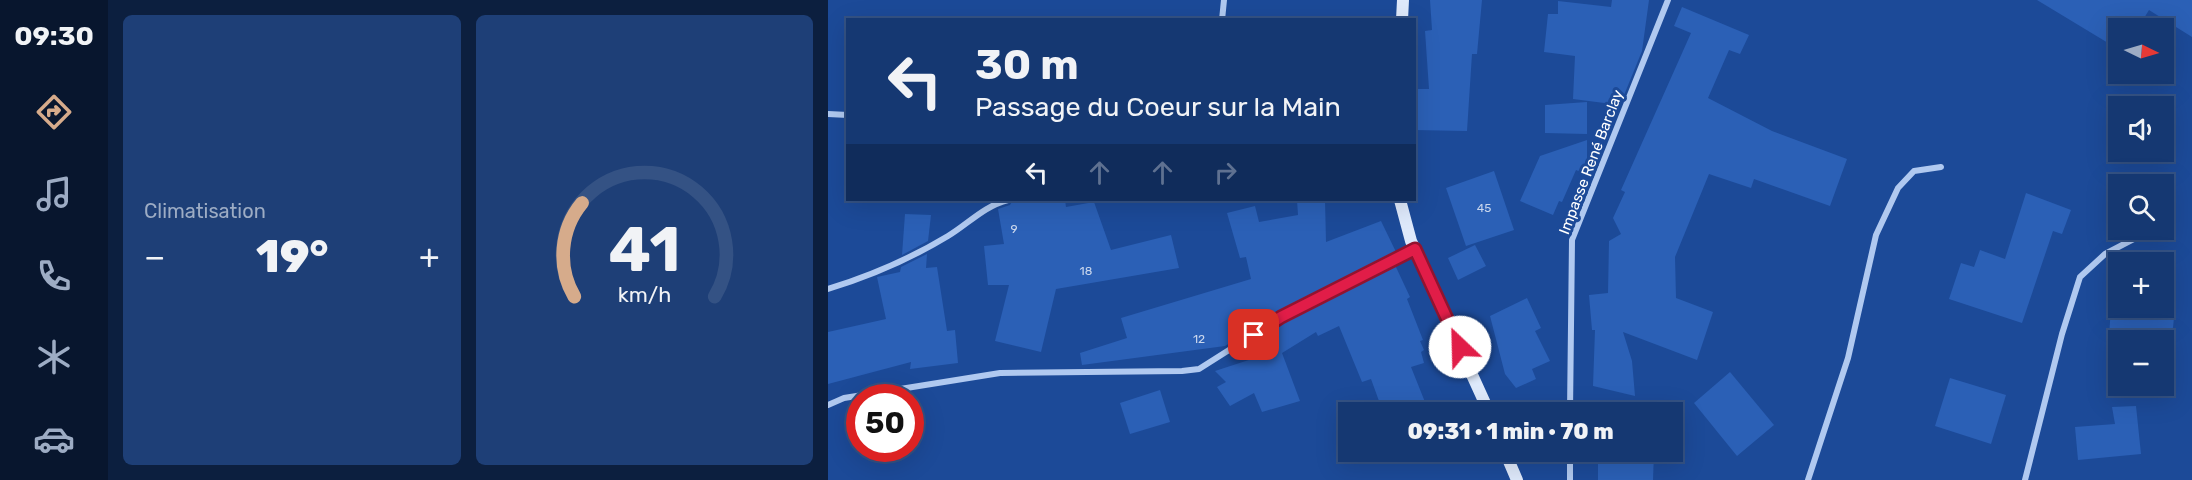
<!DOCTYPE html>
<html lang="fr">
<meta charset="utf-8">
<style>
body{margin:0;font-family:Rubik,sans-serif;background:#1e3f77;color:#f1f3f6;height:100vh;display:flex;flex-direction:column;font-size:22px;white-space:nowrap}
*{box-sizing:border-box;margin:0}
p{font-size:20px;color:#9dacc4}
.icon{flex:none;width:33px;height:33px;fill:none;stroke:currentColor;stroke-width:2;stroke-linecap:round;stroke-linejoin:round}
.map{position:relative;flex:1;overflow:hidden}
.sheet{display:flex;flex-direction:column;gap:15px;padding:15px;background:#0c1f3f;width:720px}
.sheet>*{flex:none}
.banner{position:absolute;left:18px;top:18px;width:570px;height:183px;border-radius:0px;box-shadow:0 6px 24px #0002,0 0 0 2px #345284;background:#153872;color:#f1f3f6;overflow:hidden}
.needle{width:39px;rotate:95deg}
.fabs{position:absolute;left:1280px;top:18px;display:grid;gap:12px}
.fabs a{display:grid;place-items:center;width:66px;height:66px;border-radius:0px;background:#153872;box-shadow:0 6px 24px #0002,0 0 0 2px #345284;font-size:30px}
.speed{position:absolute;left:18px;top:384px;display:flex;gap:12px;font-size:30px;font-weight:700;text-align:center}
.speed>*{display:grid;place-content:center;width:78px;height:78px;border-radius:50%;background:#153872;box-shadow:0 6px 24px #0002,0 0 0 2px #345284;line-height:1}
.speed .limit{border:9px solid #d22;background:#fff;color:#111}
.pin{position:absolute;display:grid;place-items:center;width:51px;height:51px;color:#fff;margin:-26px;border-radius:12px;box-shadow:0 3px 9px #0006}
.me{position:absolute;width:66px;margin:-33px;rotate:336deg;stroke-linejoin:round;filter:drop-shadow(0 0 4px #0008)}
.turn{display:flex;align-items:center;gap:21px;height:126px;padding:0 30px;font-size:27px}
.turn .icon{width:78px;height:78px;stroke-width:2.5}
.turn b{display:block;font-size:42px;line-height:51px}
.lanes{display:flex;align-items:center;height:57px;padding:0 30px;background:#0003;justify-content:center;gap:30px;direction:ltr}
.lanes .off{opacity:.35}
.big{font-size:45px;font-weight:800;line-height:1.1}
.sheet .card{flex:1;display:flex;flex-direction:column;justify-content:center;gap:9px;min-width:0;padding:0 21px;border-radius:9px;background:#1e3f77}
.sheet .dial{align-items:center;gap:0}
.dial svg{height:156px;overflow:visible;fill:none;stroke:#345284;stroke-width:7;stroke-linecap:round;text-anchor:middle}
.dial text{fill:#f1f3f6;stroke:none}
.heat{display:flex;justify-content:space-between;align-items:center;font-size:33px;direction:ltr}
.sheet .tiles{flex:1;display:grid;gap:15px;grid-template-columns:repeat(2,1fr)}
.trip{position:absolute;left:510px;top:402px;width:345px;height:60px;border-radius:0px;background:#153872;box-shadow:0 6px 24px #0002,0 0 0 2px #345284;font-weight:800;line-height:60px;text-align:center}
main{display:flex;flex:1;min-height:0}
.tabs{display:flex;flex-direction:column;width:108px;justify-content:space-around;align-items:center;background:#08162e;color:#9dacc4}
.tabs .icon{width:42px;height:42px}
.tabs .current{color:#d6ab8b}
.tabs b{font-size:27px;color:#f1f3f6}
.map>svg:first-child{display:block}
</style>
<main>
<nav class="tabs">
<b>09:30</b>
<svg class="icon current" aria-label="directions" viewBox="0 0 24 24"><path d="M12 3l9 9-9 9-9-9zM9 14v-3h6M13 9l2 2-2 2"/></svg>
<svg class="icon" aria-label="music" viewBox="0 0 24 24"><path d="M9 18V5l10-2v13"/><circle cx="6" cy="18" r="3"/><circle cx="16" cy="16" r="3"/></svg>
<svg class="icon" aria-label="phone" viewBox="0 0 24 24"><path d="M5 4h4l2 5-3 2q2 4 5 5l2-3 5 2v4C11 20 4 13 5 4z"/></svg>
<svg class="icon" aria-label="climate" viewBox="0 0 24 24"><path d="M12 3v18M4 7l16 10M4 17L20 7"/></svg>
<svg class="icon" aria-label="car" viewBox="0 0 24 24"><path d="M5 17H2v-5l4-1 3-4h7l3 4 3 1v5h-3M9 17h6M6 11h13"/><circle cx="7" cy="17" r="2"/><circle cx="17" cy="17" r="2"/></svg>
</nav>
<section class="sheet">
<div class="tiles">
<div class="card"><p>Climatisation</p>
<div class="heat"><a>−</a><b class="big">19°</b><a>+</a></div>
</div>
<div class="card dial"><svg viewBox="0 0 100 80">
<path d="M14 69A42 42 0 1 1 86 69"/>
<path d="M14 69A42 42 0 0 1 18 21" stroke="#d6ab8b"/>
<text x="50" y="56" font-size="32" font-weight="700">41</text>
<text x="50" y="72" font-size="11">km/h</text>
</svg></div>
</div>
</section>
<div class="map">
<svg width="1364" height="480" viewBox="0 0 1364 480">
<rect width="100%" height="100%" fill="#1c4a98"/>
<g fill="#2b60b6">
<polygon points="602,0 654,0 649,54 644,54 639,131 586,130 586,89 601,89 597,31 604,30"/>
<polygon points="784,0 821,0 814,51 792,105 745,99 747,56 716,52 720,14 730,14 730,1 783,7"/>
<polygon points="1209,0 1364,0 1364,37 1321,10 1310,28 1290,28 1290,49"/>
<polygon points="854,7 921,35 912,54 901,50 880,98 944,131 1019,159 1002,206 926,179 923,188 881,174 847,257 848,298 885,312 869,360 795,332 804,361 807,396 765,386 767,330 764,330 761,295 780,293 781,241 793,234 785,218 797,192 793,190 863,33 846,26"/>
<polygon points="759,102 759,134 717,133 717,105"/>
<polygon points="759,140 759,175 748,170 734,202 731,201 725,215 692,201 712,156"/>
<polygon points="666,171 686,230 638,246 618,188"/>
<polygon points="1198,193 1243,210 1234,234 1225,231 1194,323 1121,299 1133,263 1146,267 1152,250 1177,259"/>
<polygon points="185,200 237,200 238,207 266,202 283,250 343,235 351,268 228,289 213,352 167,341 181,285 160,285 156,246 176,244 170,209 182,205"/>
<polygon points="469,200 497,200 498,242 553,221 568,252 451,312 397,346 254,365 252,353 299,338 293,318 423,279 418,257 412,258 399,213 427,206 431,222 470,215"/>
<polygon points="77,214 103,215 100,241 74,255"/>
<polygon points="647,245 658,266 630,280 620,258"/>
<polygon points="99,254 98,268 109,267 119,331 127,330 130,363 82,369 83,362 0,384 0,332 58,319 49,277 72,272 73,267"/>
<polygon points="567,265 582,297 579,299 595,340 592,341 596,350 593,352 596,363 583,367 599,407 586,412 555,412 543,379 534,382 511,326 490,336 488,332 454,353 472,401 434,412 426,393 402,406 389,387 398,382 387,371 433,356 430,342 422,343 456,322"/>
<polygon points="699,298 713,328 707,331 722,361 704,369 708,379 688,388 677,374 662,316"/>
<polygon points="1283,308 1347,308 1344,337 1281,336"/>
<polygon points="902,372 946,425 909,456 866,403"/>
<polygon points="1122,378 1178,395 1163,444 1107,426"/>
<polygon points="332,390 342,422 302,434 292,403"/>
<polygon points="1308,406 1313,454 1250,460 1247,427 1287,424 1284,407"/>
<polygon points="770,452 826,452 825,480 770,480"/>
</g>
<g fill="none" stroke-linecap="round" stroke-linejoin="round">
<g stroke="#b0c9f0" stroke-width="6">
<polyline points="394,20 396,0"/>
<polyline points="0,114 20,115"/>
<polyline points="1335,223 1338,221"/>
<path d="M0 289C42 276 82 259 120 236 140 224 156 206 180 200"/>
<polyline points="0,405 16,398 172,373 354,371 371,369 453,317 587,249"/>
<polyline points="742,412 744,240 840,0"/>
<polyline points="742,480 742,452"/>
<polyline points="980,480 1020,358 1048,235 1070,188 1086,171 1113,167"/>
<polyline points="1197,480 1234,334 1252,277 1277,254 1323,230"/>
</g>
<g stroke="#dee9fb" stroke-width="12">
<polyline points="574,20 575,0"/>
<polyline points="572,200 583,241 661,412"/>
<polyline points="677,452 689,480"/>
</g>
</g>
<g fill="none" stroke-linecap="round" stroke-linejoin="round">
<defs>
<polyline id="route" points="426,335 453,317 587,249 632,347"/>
</defs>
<use href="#route" stroke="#92132f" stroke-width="15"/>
<use href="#route" stroke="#e11d48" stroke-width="10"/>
</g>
<g text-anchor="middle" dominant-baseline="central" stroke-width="6" stroke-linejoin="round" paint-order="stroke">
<g font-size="12" fill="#cad7ed">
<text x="656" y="208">45</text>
<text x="186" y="229">9</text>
<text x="258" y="271">18</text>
<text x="371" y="339">12</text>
</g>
<g font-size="15" fill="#fff" stroke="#1c4a98">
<text transform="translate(763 162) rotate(-69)">Impasse René Barclay</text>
</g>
</g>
</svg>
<div class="fabs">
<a><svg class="needle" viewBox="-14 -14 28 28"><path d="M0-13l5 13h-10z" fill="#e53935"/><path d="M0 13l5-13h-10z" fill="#9dacc4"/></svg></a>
<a><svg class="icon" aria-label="sound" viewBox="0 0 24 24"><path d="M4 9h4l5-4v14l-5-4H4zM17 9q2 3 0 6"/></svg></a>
<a><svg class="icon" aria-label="search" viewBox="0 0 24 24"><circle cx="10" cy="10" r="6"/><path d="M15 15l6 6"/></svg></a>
<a>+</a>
<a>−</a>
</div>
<div class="speed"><div class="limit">50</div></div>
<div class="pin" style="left:426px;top:335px;background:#d93025"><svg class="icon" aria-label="arrive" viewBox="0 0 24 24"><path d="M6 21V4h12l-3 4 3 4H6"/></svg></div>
<svg class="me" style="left:632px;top:347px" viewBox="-20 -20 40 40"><circle r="19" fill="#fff"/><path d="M0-13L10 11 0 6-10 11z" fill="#e11d48"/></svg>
<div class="trip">09:31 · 1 min · 70 m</div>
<div class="banner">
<div class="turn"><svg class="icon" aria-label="left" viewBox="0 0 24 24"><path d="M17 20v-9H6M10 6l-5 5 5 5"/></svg><div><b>30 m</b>Passage du Coeur sur la Main</div></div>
<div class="lanes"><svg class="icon" aria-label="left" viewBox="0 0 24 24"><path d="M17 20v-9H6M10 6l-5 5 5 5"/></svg><svg class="icon off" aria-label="ahead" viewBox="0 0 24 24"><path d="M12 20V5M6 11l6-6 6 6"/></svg><svg class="icon off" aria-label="ahead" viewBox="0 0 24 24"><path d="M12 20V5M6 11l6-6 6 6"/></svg><svg class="icon off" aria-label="right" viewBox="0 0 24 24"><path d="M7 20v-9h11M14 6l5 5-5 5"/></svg></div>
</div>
</div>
</main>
